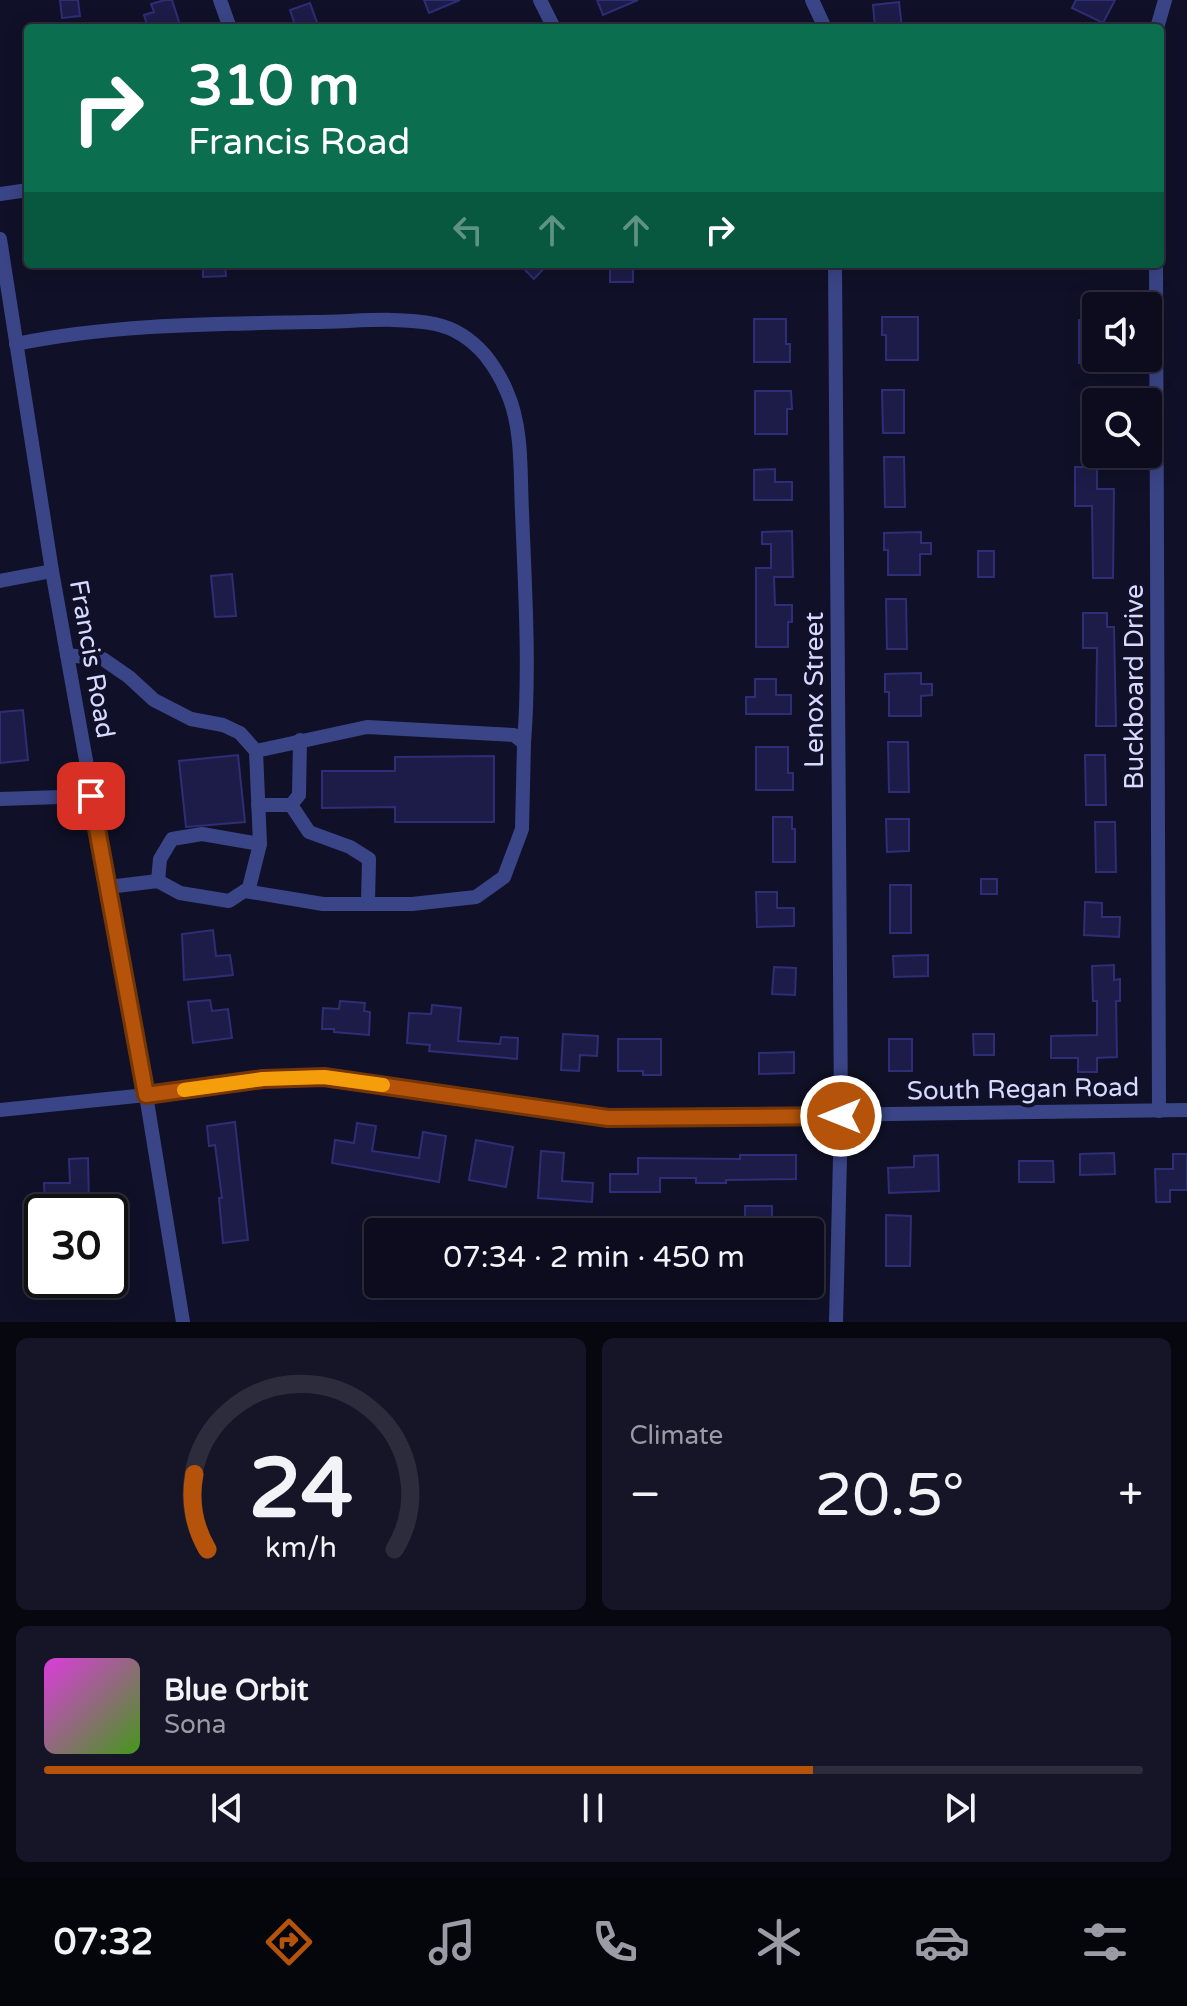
<!DOCTYPE html>
<meta charset="utf-8">
<style>
body{margin:0;font-family:"Varela Round",sans-serif;background:#151527;color:#f1f3f6;height:100vh;display:flex;flex-direction:column;font-size:30px;white-space:nowrap}
*{box-sizing:border-box;margin:0}
p{font-size:26px;color:#9a9ba4}
.icon{flex:none;width:44px;height:44px;fill:none;stroke:currentColor;stroke-width:2;stroke-linecap:round;stroke-linejoin:round}
.map{position:relative;height:1322px;overflow:hidden}
.side{display:flex;flex-direction:column;gap:16px;padding:16px;background:#070710;flex:1}
.side>*{flex:none}
.guide{position:absolute;left:24px;top:24px;width:1140px;height:244px;border-radius:8px;box-shadow:0 4px 20px #0003,0 0 0 2px #2c2c3c;background:#0b6e4f;color:#fff;overflow:hidden}
.tools{position:absolute;left:1082px;top:292px;display:grid;gap:16px}
.tools a{display:grid;place-items:center;width:80px;height:80px;border-radius:8px;background:#0c0c1e;box-shadow:0 4px 20px #0003,0 0 0 2px #2c2c3c;font-size:40px}
.speed{position:absolute;left:24px;top:1194px;display:flex;gap:16px;font-size:40px;font-weight:700;text-align:center}
.speed>*{display:grid;place-content:center;width:104px;height:104px;border-radius:50%;background:#0c0c1e;box-shadow:0 4px 20px #0003,0 0 0 2px #2c2c3c;line-height:1}
.speed .limit{border:4px solid #111;border-radius:12px;background:#fff;color:#111}
.pin{position:absolute;display:grid;place-items:center;width:68px;height:68px;color:#fff;margin:-34px;border-radius:16px;box-shadow:0 4px 12px #0006}
.me{position:absolute;width:88px;margin:-44px;rotate:270deg;stroke-linejoin:round;filter:drop-shadow(0 0 6px #0008)}
.turn{display:flex;align-items:center;gap:28px;height:168px;padding:0 32px;font-size:36px}
.turn .icon{width:104px;height:104px;stroke-width:2.5}
.turn b{display:block;font-size:56px;line-height:68px}
.lanes{display:flex;align-items:center;height:76px;padding:0 32px;background:#0003;justify-content:center;gap:40px;direction:ltr}
.lanes .off{opacity:.35}
.big{font-size:60px;font-weight:600;line-height:1.1}
.side .tile{flex:1;display:flex;flex-direction:column;justify-content:center;gap:12px;min-width:0;padding:0 28px;border-radius:12px;background:#151527}
.side .dial{align-items:center;gap:0}
.dial svg{height:208px;overflow:visible;fill:none;stroke:#2c2c3c;stroke-width:7;stroke-linecap:round;text-anchor:middle}
.dial text{fill:#f1f3f6;stroke:none}
.song{display:flex;align-items:center;gap:24px}
.cover{width:96px;height:96px;border-radius:12px;background:linear-gradient(135deg,hsl(300 70% 55%),hsl(100 70% 35%))}
.played{height:8px;border-radius:4px;background:linear-gradient(90deg,#b45309 70%,#2c2c3c 70%)}
.keys{display:flex;justify-content:space-around;direction:ltr}
.heat{display:flex;justify-content:space-between;align-items:center;font-size:44px;direction:ltr}
.side .tiles{flex:1;display:grid;gap:16px;grid-template-columns:1fr 1fr}
.tile:last-child{grid-column:span 2}
.trip{position:absolute;left:364px;top:1218px;width:460px;height:80px;border-radius:8px;background:#0c0c1e;box-shadow:0 4px 20px #0003,0 0 0 2px #2c2c3c;font-weight:600;line-height:80px;text-align:center}
.tabs{display:flex;height:128px;justify-content:space-around;align-items:center;background:#05050c;color:#9a9ba4}
.tabs .icon{width:56px;height:56px}
.tabs .active{color:#b45309}
.tabs b{font-size:36px;color:#f1f3f6}
.map>svg:first-child{display:block}
</style>
<div class="map">
<svg width="1187" height="1322" viewBox="0 0 1187 1322">
<rect width="100%" height="100%" fill="#101028"/>
<g fill="#1d1c49" stroke="#2f2d75" stroke-width="2">
<polygon points="60,0 78,0 80,16 62,18"/>
<polygon points="165,0 172,0 181,28 148,28 144,15 154,12 151,4"/>
<polygon points="424,0 460,0 429,13"/>
<polygon points="597,0 638,0 603,15"/>
<polygon points="1076,0 1115,0 1103,23 1072,8"/>
<polygon points="899,2 902,28 875,28 873,5"/>
<polygon points="310,3 319,28 296,28 290,10"/>
<polygon points="203,264 225,264 226,276 203,277"/>
<polygon points="519,264 548,264 534,279"/>
<rect x="610" y="264" width="23" height="18"/>
<polygon points="882,317 918,317 918,360 886,360 886,335 882,335"/>
<polygon points="754,319 786,319 786,344 790,344 790,362 754,362"/>
<polygon points="1079,320 1096,321 1096,363 1079,363"/>
<rect x="1095" y="389" width="20" height="13"/>
<polygon points="882,390 904,390 904,433 883,433"/>
<polygon points="755,391 791,391 792,409 787,409 787,434 755,434"/>
<polygon points="884,457 904,457 905,507 885,507"/>
<polygon points="1075,467 1097,467 1097,489 1114,489 1113,578 1093,578 1092,506 1075,506"/>
<polygon points="775,469 775,482 792,482 792,500 754,500 754,470"/>
<polygon points="792,531 793,577 774,577 775,605 792,605 792,622 788,622 788,647 756,647 756,568 771,568 771,544 762,544 762,532"/>
<polygon points="921,532 921,543 931,543 931,554 920,554 920,575 888,575 888,550 884,550 884,533"/>
<rect x="978" y="551" width="16" height="26"/>
<polygon points="232,574 236,616 215,617 211,576"/>
<polygon points="886,599 906,599 907,649 887,649"/>
<polygon points="1083,613 1107,613 1107,627 1114,627 1116,726 1096,726 1097,648 1083,648"/>
<polygon points="921,673 921,684 932,684 932,695 921,696 921,716 889,716 889,692 885,692 885,674"/>
<polygon points="755,679 776,679 776,695 791,695 791,714 746,714 746,697 755,697"/>
<polygon points="23,710 28,760 0,763 0,712"/>
<polygon points="888,742 908,742 909,792 889,792"/>
<polygon points="756,747 788,747 788,773 793,773 793,790 756,790"/>
<polygon points="238,755 245,822 186,827 179,761"/>
<polygon points="1085,755 1105,755 1106,805 1086,805"/>
<polygon points="494,756 494,822 395,822 395,807 322,808 322,771 395,771 395,757"/>
<polygon points="773,817 792,817 792,829 795,829 795,862 773,862"/>
<polygon points="886,819 909,819 909,851 887,852"/>
<polygon points="1095,822 1115,822 1116,872 1096,872"/>
<rect x="981" y="879" width="16" height="15"/>
<rect x="890" y="885" width="21" height="48"/>
<polygon points="756,892 777,892 777,908 794,908 794,926 757,927"/>
<polygon points="1085,902 1102,903 1102,917 1120,917 1119,937 1084,935"/>
<polygon points="213,930 216,956 230,955 233,975 184,980 182,934"/>
<polygon points="928,955 928,976 894,977 893,956"/>
<polygon points="1114,965 1114,980 1120,979 1120,1001 1116,1001 1117,1057 1097,1058 1097,1072 1078,1072 1078,1058 1051,1058 1051,1036 1097,1035 1097,1001 1093,1001 1092,966"/>
<polygon points="774,967 796,968 795,995 772,994"/>
<polygon points="210,1000 212,1011 228,1009 232,1038 193,1043 188,1002"/>
<polygon points="340,1001 365,1003 364,1011 370,1012 369,1035 334,1032 334,1029 322,1029 323,1008 339,1009"/>
<polygon points="432,1005 461,1008 458,1041 500,1044 501,1037 518,1038 517,1059 429,1051 430,1045 407,1043 409,1013 431,1014"/>
<polygon points="563,1034 598,1036 597,1056 580,1055 579,1071 561,1070"/>
<polygon points="973,1034 994,1034 994,1055 974,1055"/>
<polygon points="618,1039 661,1039 661,1075 643,1075 643,1071 618,1071"/>
<rect x="889" y="1039" width="23" height="32"/>
<polygon points="794,1052 794,1073 759,1074 759,1053"/>
<polygon points="235,1122 248,1240 223,1243 219,1198 222,1198 215,1145 209,1146 207,1126"/>
<polygon points="357,1123 376,1126 372,1151 419,1158 423,1132 446,1136 439,1182 332,1163 335,1140 354,1143"/>
<polygon points="476,1140 513,1147 506,1187 469,1180"/>
<polygon points="541,1151 564,1153 562,1181 593,1183 592,1202 538,1198"/>
<polygon points="1114,1153 1115,1174 1080,1175 1080,1154"/>
<polygon points="1173,1154 1187,1154 1187,1190 1170,1190 1170,1202 1156,1202 1155,1169 1173,1169"/>
<polygon points="740,1155 796,1155 796,1179 726,1180 726,1183 696,1183 696,1178 660,1178 660,1192 610,1192 610,1174 638,1174 638,1158 740,1159"/>
<polygon points="938,1155 939,1191 889,1193 888,1168 914,1167 914,1156"/>
<polygon points="88,1158 89,1205 85,1205 85,1212 45,1212 44,1183 70,1183 69,1159"/>
<polygon points="1019,1161 1053,1161 1054,1182 1019,1182"/>
<rect x="745" y="1206" width="27" height="16"/>
<polygon points="886,1215 911,1216 910,1266 886,1266"/>
</g>
<g fill="none" stroke-linecap="round" stroke-linejoin="round">
<g stroke="#3a4587" stroke-width="14">
<polyline points="220,0 230,28"/>
<polyline points="540,0 554,28"/>
<polyline points="812,0 825,28"/>
<polyline points="1157,28 1165,0"/>
<polyline points="0,194 28,190"/>
<polyline points="0,239 52,571 146,1095 183,1322"/>
<polyline points="835,264 841,1116 836,1322"/>
<polyline points="1156,264 1159,1111"/>
<path d="M16 344C114 324 214 324 313 322 352 322 396 316 435 324 454 328 472 340 485 355 493 365 502 380 507 392 523 428 520 473 522 512 525 589 530 667 524 743"/>
<polyline points="0,581 52,571"/>
<polyline points="67,655 103,659 129,677 154,700 191,719 223,725 240,733 256,751 260,844 249,888 229,901 180,893 158,881 108,887"/>
<polyline points="0,799 91,796"/>
<polyline points="258,805 291,805 299,795 300,740"/>
<polyline points="291,805 309,832 350,847 369,859 368,902"/>
<polyline points="158,881 160,859 172,839 202,834 260,844"/>
<polyline points="245,891 323,904 412,904 476,897 504,877 522,829 524,743 514,735 367,727 256,751"/>
<polyline points="0,1110 146,1095 263,1079 324,1077 608,1118 1187,1110"/>
</g>
</g>
<g fill="none" stroke-linecap="round" stroke-linejoin="round">
<defs>
<polyline id="route" points="91,796 146,1095 263,1079 324,1077 608,1118 841,1116"/>
</defs>
<use href="#route" stroke="#753606" stroke-width="20"/>
<use href="#route" stroke="#b45309" stroke-width="14"/>
<polyline stroke="#f59e0b" stroke-width="14" points="184,1090 263,1079 324,1077 383,1085"/>
</g>
<g text-anchor="middle" dominant-baseline="central" stroke-width="8" stroke-linejoin="round" paint-order="stroke">
<g font-size="26" fill="#d7d9ff" stroke="#101028">
<text transform="translate(92 659) rotate(80)">Francis Road</text>
<text transform="translate(1134 687) rotate(-90)">Buckboard Drive</text>
<text transform="translate(814 690) rotate(-90)">Lenox Street</text>
<text transform="translate(1023 1089) rotate(-1)">South Regan Road</text>
</g>
</g>
</svg>
<div class="tools">
<a><svg class="icon" aria-label="sound" viewBox="0 0 24 24"><path d="M4 9h4l5-4v14l-5-4H4zM17 9q2 3 0 6"/></svg></a>
<a><svg class="icon" aria-label="search" viewBox="0 0 24 24"><circle cx="10" cy="10" r="6"/><path d="M15 15l6 6"/></svg></a>
</div>
<div class="speed"><div class="limit">30</div></div>
<div class="pin" style="left:91px;top:796px;background:#d93025"><svg class="icon" aria-label="arrive" viewBox="0 0 24 24"><path d="M6 21V4h12l-3 4 3 4H6"/></svg></div>
<svg class="me" style="left:841px;top:1116px" viewBox="-20 -20 40 40"><circle r="17" fill="#b45309" stroke="#fff" stroke-width="3"/><path d="M0-11L8 9 0 5-8 9z" fill="#fff"/></svg>
<div class="trip">07:34 · 2 min · 450 m</div>
<div class="guide">
<div class="turn"><svg class="icon" aria-label="right" viewBox="0 0 24 24"><path d="M7 20v-9h11M14 6l5 5-5 5"/></svg><div><b>310 m</b>Francis Road</div></div>
<div class="lanes"><svg class="icon off" aria-label="left" viewBox="0 0 24 24"><path d="M17 20v-9H6M10 6l-5 5 5 5"/></svg><svg class="icon off" aria-label="ahead" viewBox="0 0 24 24"><path d="M12 20V5M6 11l6-6 6 6"/></svg><svg class="icon off" aria-label="ahead" viewBox="0 0 24 24"><path d="M12 20V5M6 11l6-6 6 6"/></svg><svg class="icon" aria-label="right" viewBox="0 0 24 24"><path d="M7 20v-9h11M14 6l5 5-5 5"/></svg></div>
</div>
</div>
<section class="side">
<div class="tiles">
<div class="tile dial"><svg viewBox="0 0 100 80">
<path d="M14 69A42 42 0 1 1 86 69"/>
<path d="M14 69A42 42 0 0 1 9 40" stroke="#b45309"/>
<text x="50" y="56" font-size="32" font-weight="700">24</text>
<text x="50" y="72" font-size="11">km/h</text>
</svg></div>
<div class="tile"><p>Climate</p>
<div class="heat"><a>−</a><b class="big">20.5°</b><a>+</a></div>
</div>
<div class="tile">
<div class="song"><i class="cover"></i><div><b>Blue Orbit</b><p>Sona</p></div></div>
<div class="played"></div>
<div class="keys"><svg class="icon" aria-label="previous" viewBox="0 0 24 24"><path d="M18 5L8 12l10 7zM5 5v14"/></svg><svg class="icon" aria-label="pause" viewBox="0 0 24 24"><path d="M8 5v14M16 5v14"/></svg><svg class="icon" aria-label="next" viewBox="0 0 24 24"><path d="M6 5l10 7-10 7zM19 5v14"/></svg></div>
</div>
</div>
</section>
<nav class="tabs">
<b>07:32</b>
<svg class="icon active" aria-label="directions" viewBox="0 0 24 24"><path d="M12 3l9 9-9 9-9-9zM9 14v-3h6M13 9l2 2-2 2"/></svg>
<svg class="icon" aria-label="music" viewBox="0 0 24 24"><path d="M9 18V5l10-2v13"/><circle cx="6" cy="18" r="3"/><circle cx="16" cy="16" r="3"/></svg>
<svg class="icon" aria-label="phone" viewBox="0 0 24 24"><path d="M5 4h4l2 5-3 2q2 4 5 5l2-3 5 2v4C11 20 4 13 5 4z"/></svg>
<svg class="icon" aria-label="climate" viewBox="0 0 24 24"><path d="M12 3v18M4 7l16 10M4 17L20 7"/></svg>
<svg class="icon" aria-label="car" viewBox="0 0 24 24"><path d="M5 17H2v-5l4-1 3-4h7l3 4 3 1v5h-3M9 17h6M6 11h13"/><circle cx="7" cy="17" r="2"/><circle cx="17" cy="17" r="2"/></svg>
<svg class="icon" aria-label="filters" viewBox="0 0 24 24"><path d="M4 7h16M4 17h16"/><circle cx="9" cy="7" r="2"/><circle cx="15" cy="17" r="2"/></svg>
</nav>
